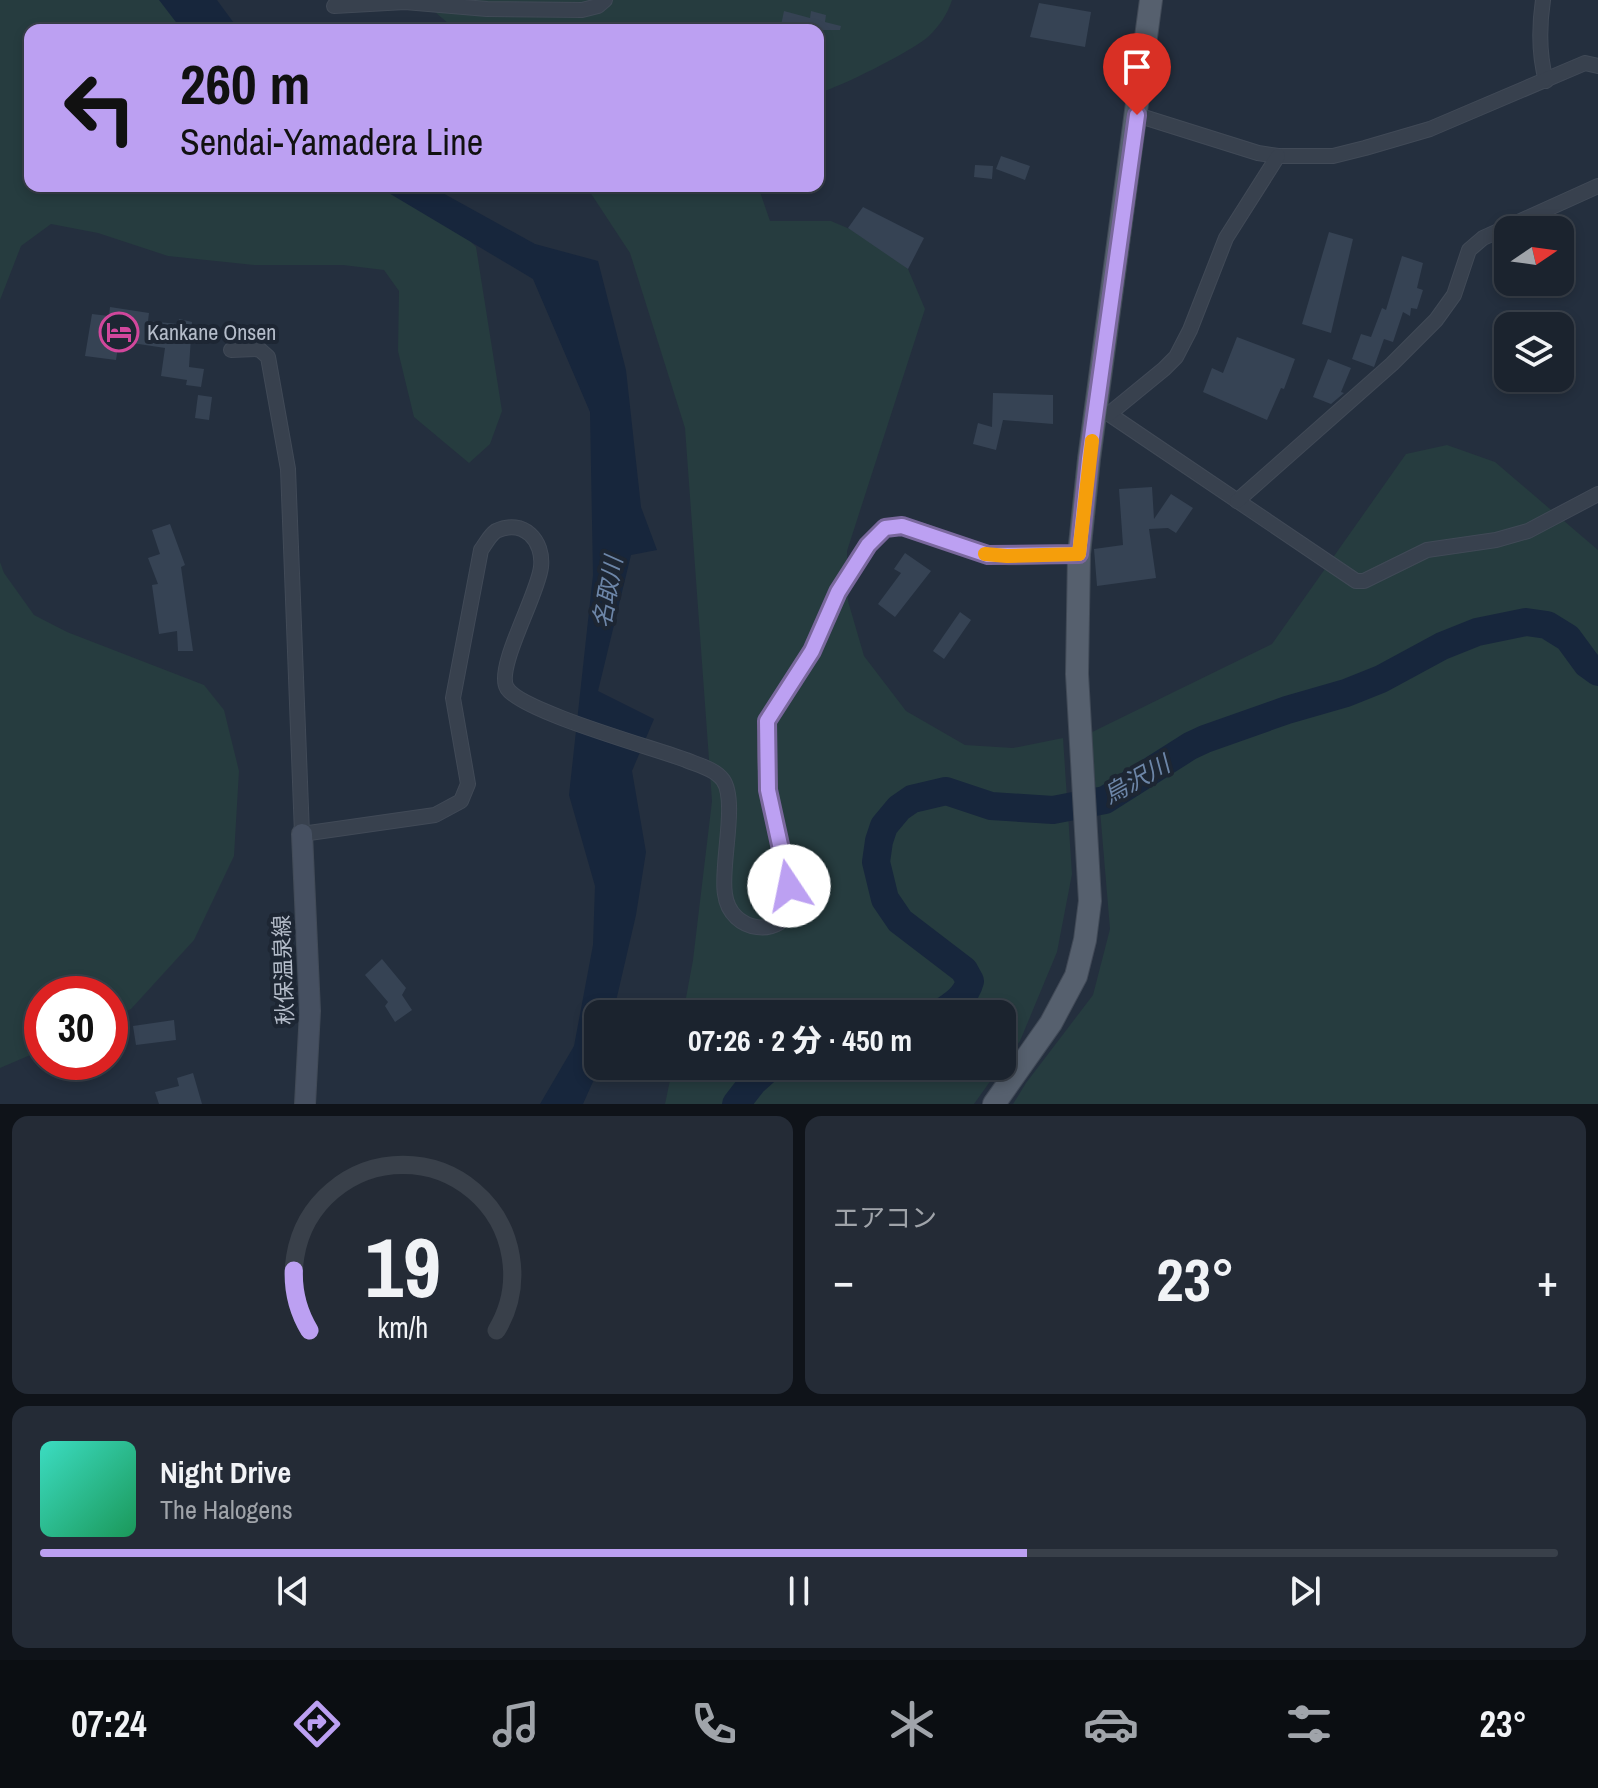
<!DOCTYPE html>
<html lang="ja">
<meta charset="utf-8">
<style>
body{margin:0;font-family:"Archivo Narrow","Noto Sans JP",sans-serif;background:#242b36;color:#f1f3f6;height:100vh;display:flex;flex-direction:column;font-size:30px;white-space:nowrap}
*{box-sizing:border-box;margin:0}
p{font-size:26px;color:#a0a4aa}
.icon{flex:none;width:44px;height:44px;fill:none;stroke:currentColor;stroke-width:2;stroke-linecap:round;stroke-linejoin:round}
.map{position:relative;height:1104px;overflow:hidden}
.details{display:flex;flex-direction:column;gap:12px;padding:12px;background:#0f1319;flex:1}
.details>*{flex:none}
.top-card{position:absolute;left:24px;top:24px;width:800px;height:168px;border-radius:16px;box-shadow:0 4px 12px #0003,0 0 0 2px #39404a;background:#bca0f2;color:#111;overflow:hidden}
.needle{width:52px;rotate:77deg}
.buttons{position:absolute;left:1494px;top:216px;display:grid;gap:16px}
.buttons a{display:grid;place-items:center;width:80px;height:80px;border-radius:16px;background:#1b232e;box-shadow:0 4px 12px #0003,0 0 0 2px #39404a;font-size:40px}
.speed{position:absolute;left:24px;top:976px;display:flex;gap:16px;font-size:40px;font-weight:700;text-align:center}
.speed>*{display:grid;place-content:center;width:104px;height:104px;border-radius:50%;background:#1b232e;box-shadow:0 4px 12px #0003,0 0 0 2px #39404a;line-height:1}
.speed .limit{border:12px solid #d22;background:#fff;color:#111}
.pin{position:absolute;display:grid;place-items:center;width:68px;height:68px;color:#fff;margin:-82px -34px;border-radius:50% 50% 50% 0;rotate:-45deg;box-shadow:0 0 8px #0007}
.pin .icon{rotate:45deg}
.me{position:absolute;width:88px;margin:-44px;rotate:349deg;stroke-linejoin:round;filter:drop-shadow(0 0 6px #0008)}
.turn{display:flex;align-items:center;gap:28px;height:168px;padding:0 24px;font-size:36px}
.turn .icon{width:104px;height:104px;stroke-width:2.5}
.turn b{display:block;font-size:56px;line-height:68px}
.big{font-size:60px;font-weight:800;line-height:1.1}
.details .widget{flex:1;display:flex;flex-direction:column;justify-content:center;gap:12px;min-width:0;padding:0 28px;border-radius:16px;background:#242b36}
.details .dial{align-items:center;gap:0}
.dial svg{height:208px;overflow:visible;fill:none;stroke:#39404a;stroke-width:7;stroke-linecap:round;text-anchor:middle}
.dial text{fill:#f1f3f6;stroke:none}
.song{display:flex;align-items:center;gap:24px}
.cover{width:96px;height:96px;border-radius:12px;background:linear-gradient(135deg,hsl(170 70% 55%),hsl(150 70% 35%))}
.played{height:8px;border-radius:4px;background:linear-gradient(90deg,#bca0f2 65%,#39404a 65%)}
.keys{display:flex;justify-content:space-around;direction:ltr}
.heat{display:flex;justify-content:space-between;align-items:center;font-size:44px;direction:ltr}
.details .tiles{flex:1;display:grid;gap:12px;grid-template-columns:1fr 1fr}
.widget:last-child{grid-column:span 2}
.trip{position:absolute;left:584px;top:1000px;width:432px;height:80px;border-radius:16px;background:#1b232e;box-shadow:0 4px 12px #0003,0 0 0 2px #39404a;font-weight:800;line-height:80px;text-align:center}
.tab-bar{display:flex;height:128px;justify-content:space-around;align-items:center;background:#0b0e12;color:#a0a4aa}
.tab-bar .icon{width:56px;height:56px}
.tab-bar .current{color:#bca0f2}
.tab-bar b{font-size:36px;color:#f1f3f6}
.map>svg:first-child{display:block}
</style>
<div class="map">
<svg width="1598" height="1104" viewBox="0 0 1598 1104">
<rect width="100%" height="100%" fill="#242f3e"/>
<g fill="#263c3f">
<polygon points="0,0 170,0 211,30 30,30 30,186 415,186 476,247 502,411 490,444 469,463 414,417 398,351 399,291 384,270 343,265 254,265 168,256 98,233 51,224 21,246 0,300"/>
<path d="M421 0H952C947 15 940 25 929 36 916 49 837 89 818 93V30H456Z"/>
<polygon points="586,186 758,186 770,221 831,221 871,238 908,269 925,309 847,551 848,601 864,656 906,711 965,745 1013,748 1063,738 1072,874 1057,952 1020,1041 1002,1065 1002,1014 683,1014 693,960 712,801 685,428 630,253"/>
<polygon points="1447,445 1495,462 1598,550 1598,1104 1013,1104 1026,1083 1093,995 1110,929 1100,810 1086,735 1272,644 1406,454"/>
<polygon points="0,562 4,573 34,615 67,632 204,685 224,710 239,771 234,856 194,940 131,1009 110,1019 110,994 42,994 42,1050 0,1068"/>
<polygon points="673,1066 1001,1066 974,1104 665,1104"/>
</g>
<g fill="#17263c">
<polygon points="159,0 217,0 239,30 182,30"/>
<polygon points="377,186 430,186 535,244 598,261 626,370 641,507 657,550 631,555 598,691 654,719 632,771 646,852 636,915 613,1014 598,1014 600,1066 583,1104 540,1104 574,1046 593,945 595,886 569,795 593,575 590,412 533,279"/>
</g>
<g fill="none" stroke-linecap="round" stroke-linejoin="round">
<g stroke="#17263c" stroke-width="28">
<path d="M939 1014C953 1005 966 997 970 981L964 970 900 921 885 899 876 862 879 841 884 826 899 808 912 799 946 791 991 806 1053 810 1105 800 1190 746 1205 739 1287 710 1346 693 1381 679 1442 646 1477 632 1526 622 1547 625 1568 638 1587 664 1598 672"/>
<polyline points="736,1104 753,1082 771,1066"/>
</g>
</g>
<g fill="#364354">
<polygon points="1039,3 1091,12 1085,47 1030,37"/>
<polygon points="784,11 810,18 811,11 826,15 825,22 841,26 840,30 780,30"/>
<polygon points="1001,156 1030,166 1025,180 996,169"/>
<polygon points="975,165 993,166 992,179 974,177"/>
<polygon points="863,207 924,238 908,269 848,228"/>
<polygon points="1329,232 1353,239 1331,333 1302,324"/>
<polygon points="1402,256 1423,263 1417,288 1423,290 1417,309 1411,308 1410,316 1403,312 1393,342 1384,339 1374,367 1352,359 1361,334 1371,337 1382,308 1386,310"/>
<polygon points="110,307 149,313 148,321 178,324 179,319 192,322 189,367 204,369 201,387 186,385 187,380 161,376 165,348 119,341 116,360 85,356 92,314 109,316"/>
<polygon points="1237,337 1295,359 1284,389 1281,388 1267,420 1203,392 1212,368 1223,373"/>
<polygon points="1328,359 1351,368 1341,392 1344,393 1331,404 1313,397"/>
<polygon points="993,393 1053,395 1053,424 1003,420 996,450 973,444 978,423 992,427"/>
<polygon points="198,395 212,397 209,420 195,418"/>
<polygon points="1152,487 1154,519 1171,494 1193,508 1176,533 1168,528 1149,529 1156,578 1097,586 1094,549 1123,545 1119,489"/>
<polygon points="170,524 185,565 181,567 193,651 178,651 177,631 159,634 152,585 158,584 148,558 160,554 152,530"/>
<polygon points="905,553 931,571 895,617 878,604 901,573 894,569"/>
<polygon points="960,612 971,620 944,659 933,651"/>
<polygon points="382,959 406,988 402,995 412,1010 395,1022 385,1006 388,1002 365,975"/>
<polygon points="174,1020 176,1040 136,1045 133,1026"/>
<polygon points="193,1073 202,1104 159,1104 155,1092 179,1086 177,1078"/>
</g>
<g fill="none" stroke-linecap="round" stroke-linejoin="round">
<defs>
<g id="minor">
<path d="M1543 0C1539 27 1539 55 1546 81"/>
<polyline points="334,6 405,2 487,9 582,10 598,6 605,0"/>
<polyline points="1137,115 1258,153 1278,156 1333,156 1365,148 1430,129 1585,63 1598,66"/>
<path d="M231 350 259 349 268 357 288 469 302 834 435 815 461 801 468 784 453 698 481 550C486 543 490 535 496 531 524 518 544 541 541 567 538 595 495 668 507 688 520 711 654 748 686 760 698 765 715 769 723 780 738 801 720 867 725 894 730 934 784 939 792 904 782 849 758 781 767 725 769 707 801 671 811 653 826 627 859 533 890 527 919 522 958 549 988 555 1017 560 1050 555 1079 554"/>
<polyline points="1097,413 1109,414 1356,581 1364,581 1427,550 1496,540 1528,531 1598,494"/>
<polyline points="1109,414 1164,369 1176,357 1190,330 1226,238 1278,156"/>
<polyline points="1237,501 1392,364 1436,320 1454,295 1469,250 1483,238 1598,186"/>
</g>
<polyline id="secondary" points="302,834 310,1011 305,1104"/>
<polyline id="primary" points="994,1104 1051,1023 1076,976 1085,940 1090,901 1077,674 1079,554 1089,459 1151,0"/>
</defs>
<use href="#minor" stroke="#414a57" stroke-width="16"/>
<use href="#secondary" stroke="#414a57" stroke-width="22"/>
<use href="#primary" stroke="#414a57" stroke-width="24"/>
<use href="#minor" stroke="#38414e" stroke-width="14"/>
<use href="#secondary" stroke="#465061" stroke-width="20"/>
<use href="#primary" stroke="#56606e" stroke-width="22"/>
</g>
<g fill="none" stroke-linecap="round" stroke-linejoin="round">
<defs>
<polyline id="route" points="789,886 768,790 767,721 812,651 838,592 868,545 885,528 902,526 988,555 1079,554 1089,459 1137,115"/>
</defs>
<use href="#route" stroke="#7a689d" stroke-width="20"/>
<use href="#route" stroke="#bca0f2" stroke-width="14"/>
<polyline stroke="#f59e0b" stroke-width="14" points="985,554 1007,556 1079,554 1092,441"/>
</g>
<defs>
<symbol id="hotel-ring" viewBox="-11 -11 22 22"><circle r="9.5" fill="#1d2633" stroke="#d1479c" stroke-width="1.5"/><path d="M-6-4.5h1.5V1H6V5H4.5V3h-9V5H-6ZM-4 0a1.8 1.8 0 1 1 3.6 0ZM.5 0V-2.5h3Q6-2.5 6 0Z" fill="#d1479c"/></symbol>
</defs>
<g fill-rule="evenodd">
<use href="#hotel-ring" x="97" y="310" width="44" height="44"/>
</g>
<g text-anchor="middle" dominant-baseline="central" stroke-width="8" stroke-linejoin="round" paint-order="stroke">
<g font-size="22" fill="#b4bcc9" stroke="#1d2633" text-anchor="start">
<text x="147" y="332">Kankane Onsen</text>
</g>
<g font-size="22" fill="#b4bcc9" stroke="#1d2633">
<text transform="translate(283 970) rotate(-92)">秋保温泉線</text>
</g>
<g font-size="24" font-style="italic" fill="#6d86a8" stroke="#1d2633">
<text transform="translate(607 592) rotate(-80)">名取川</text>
<text transform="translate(1136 779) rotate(-29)">烏沢川</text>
</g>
</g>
</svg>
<div class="buttons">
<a><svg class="needle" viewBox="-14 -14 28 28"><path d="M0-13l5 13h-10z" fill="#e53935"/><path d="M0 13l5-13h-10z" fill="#a0a4aa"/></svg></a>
<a><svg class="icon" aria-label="layers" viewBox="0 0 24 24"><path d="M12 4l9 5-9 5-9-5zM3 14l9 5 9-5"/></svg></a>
</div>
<div class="speed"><div class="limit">30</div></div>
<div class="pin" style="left:1137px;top:115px;background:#d93025"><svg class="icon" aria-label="arrive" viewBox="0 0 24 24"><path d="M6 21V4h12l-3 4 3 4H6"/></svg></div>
<svg class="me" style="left:789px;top:886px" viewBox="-20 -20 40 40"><circle r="19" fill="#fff"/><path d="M0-13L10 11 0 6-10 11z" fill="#bca0f2"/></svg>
<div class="trip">07:26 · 2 分 · 450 m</div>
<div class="top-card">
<div class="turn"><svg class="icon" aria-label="left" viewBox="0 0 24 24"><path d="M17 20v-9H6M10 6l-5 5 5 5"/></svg><div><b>260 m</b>Sendai-Yamadera Line</div></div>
</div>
</div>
<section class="details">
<div class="tiles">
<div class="widget dial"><svg viewBox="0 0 100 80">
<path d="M14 69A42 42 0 1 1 86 69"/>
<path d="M14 69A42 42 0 0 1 8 46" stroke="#bca0f2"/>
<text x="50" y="56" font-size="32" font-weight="700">19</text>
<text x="50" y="72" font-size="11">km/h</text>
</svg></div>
<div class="widget"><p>エアコン</p>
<div class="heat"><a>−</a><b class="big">23°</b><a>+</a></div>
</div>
<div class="widget">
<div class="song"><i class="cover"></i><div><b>Night Drive</b><p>The Halogens</p></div></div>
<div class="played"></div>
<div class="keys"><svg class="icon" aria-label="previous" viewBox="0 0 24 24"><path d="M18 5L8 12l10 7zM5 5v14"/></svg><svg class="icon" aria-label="pause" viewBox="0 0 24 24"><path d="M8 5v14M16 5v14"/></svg><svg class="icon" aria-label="next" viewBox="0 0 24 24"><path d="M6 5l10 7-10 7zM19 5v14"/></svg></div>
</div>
</div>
</section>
<nav class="tab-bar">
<b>07:24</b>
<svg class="icon current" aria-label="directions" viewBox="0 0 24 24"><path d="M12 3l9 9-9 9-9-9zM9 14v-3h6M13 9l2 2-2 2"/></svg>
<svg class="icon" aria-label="music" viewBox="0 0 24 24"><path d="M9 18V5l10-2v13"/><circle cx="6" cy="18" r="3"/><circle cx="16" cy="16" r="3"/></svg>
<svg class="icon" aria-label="phone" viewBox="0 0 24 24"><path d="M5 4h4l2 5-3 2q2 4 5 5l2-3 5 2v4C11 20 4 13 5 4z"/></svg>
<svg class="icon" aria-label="climate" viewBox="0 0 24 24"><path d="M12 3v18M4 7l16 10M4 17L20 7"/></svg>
<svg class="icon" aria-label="car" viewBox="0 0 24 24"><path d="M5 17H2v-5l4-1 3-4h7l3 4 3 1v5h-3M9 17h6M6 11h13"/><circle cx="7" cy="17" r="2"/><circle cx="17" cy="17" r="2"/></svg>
<svg class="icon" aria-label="filters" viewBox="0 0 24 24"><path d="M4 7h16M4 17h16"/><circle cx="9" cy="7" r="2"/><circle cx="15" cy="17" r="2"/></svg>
<b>23°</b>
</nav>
